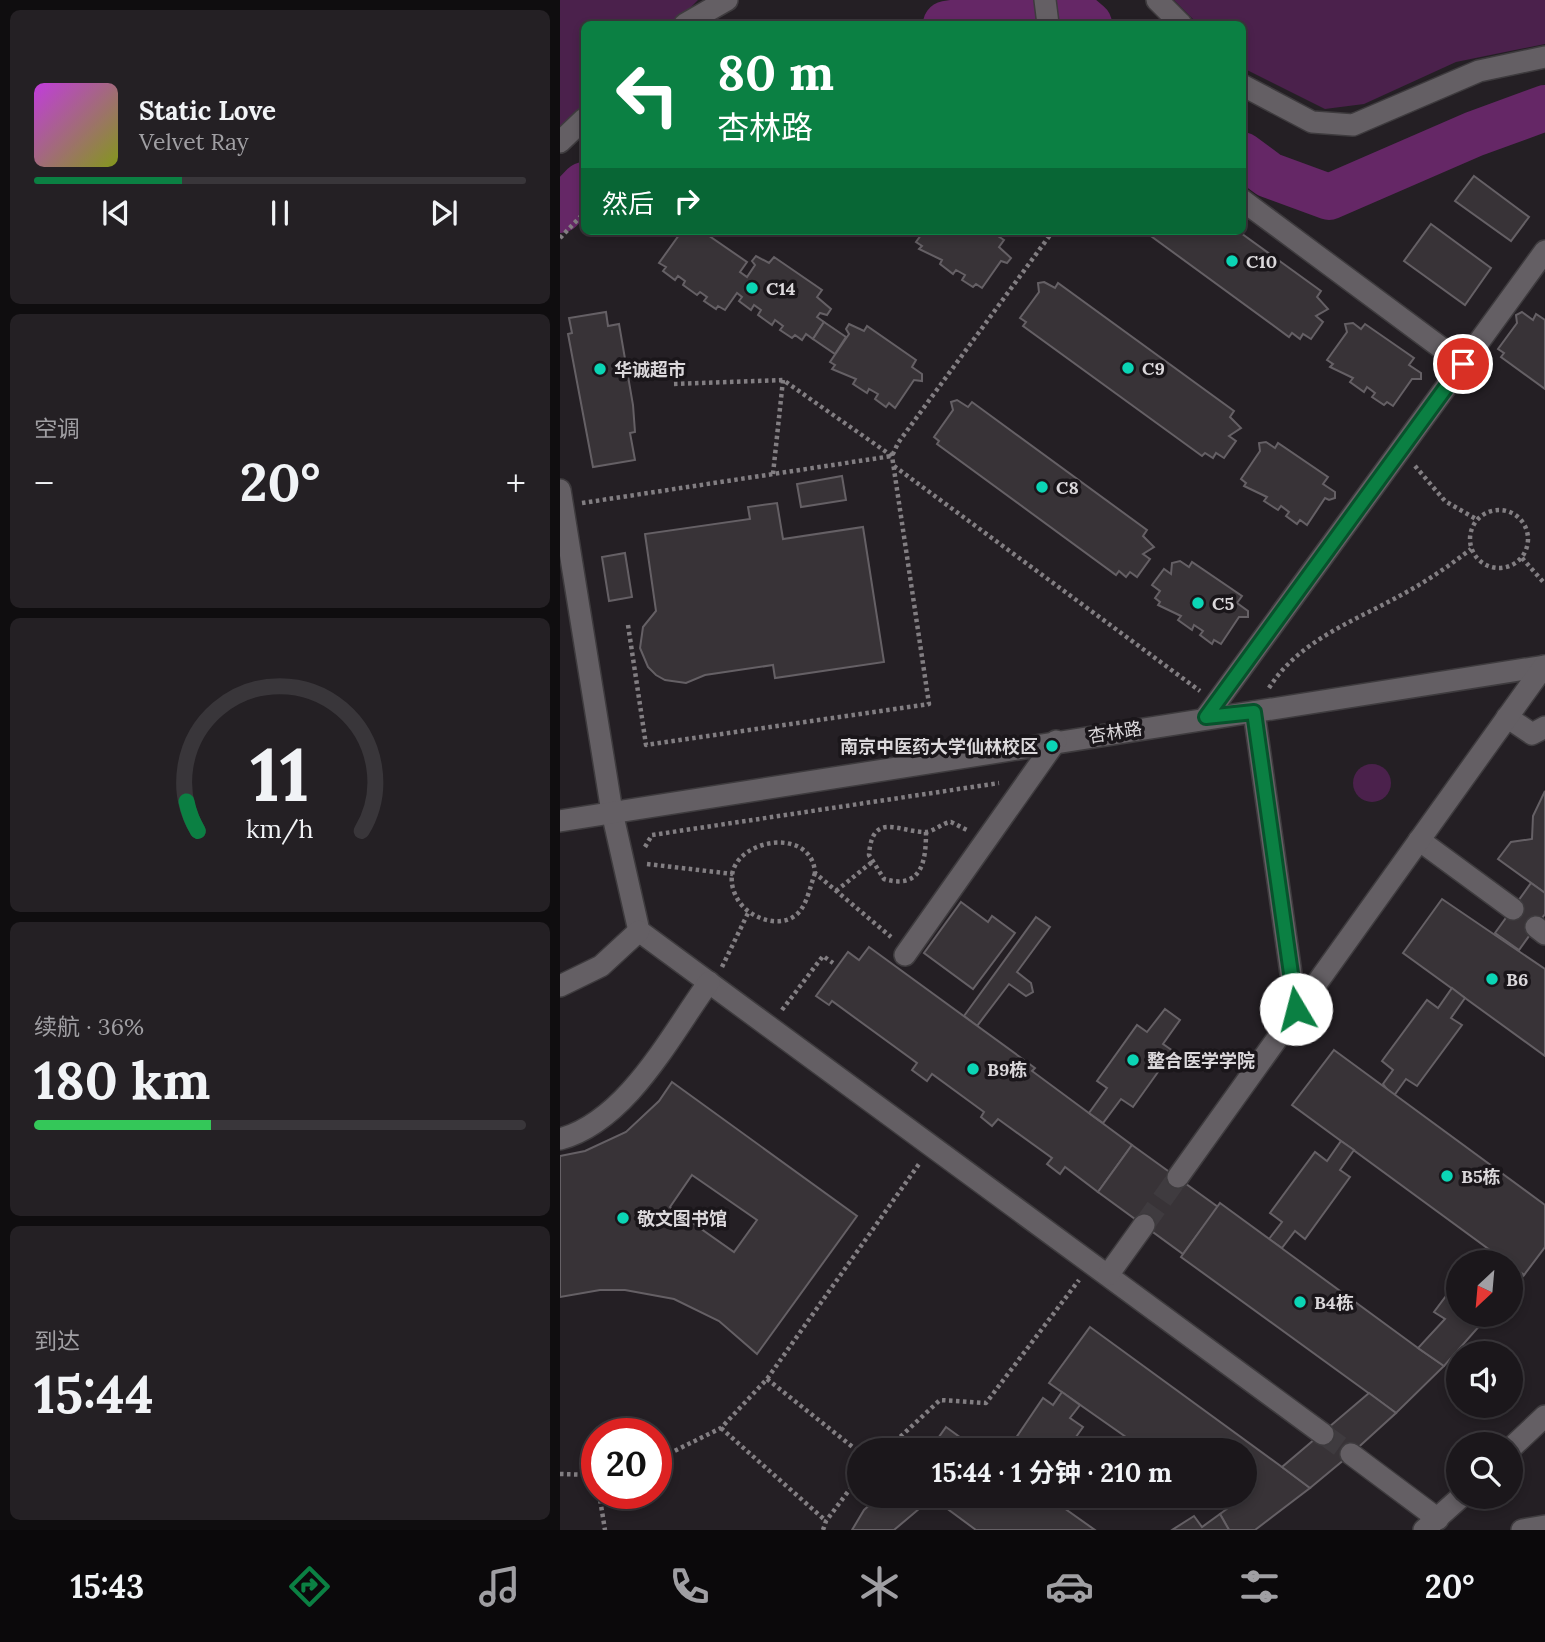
<!DOCTYPE html>
<html lang="zh">
<meta charset="utf-8">
<style>
body{margin:0;font-family:Lora,"Noto Sans SC",serif;background:#242024;color:#f1f3f6;height:100vh;display:flex;flex-direction:column;font-size:26px;white-space:nowrap}
*{box-sizing:border-box;margin:0}
p{font-size:23px;color:#a09fa3}
.icon{flex:none;width:38px;height:38px;fill:none;stroke:currentColor;stroke-width:2;stroke-linecap:round;stroke-linejoin:round}
.map{position:relative;flex:1;overflow:hidden}
.side{display:flex;flex-direction:column;gap:10px;padding:10px;background:#0f0d0f;width:560px}
.side>*{flex:none}
.top-card{position:absolute;left:21px;top:21px;width:665px;height:214px;border-radius:10px;box-shadow:0 4px 10px #0003,0 0 0 2px #39363a;background:#0b8043;color:#fff;overflow:hidden}
.needle{width:46px;rotate:206deg}
.buttons{position:absolute;left:886px;top:1250px;display:grid;gap:14px}
.buttons a{display:grid;place-items:center;width:77px;height:77px;border-radius:50%;background:#1b171b;box-shadow:0 4px 10px #0003,0 0 0 2px #39363a;font-size:35px}
.speed{position:absolute;left:21px;top:1418px;display:flex;gap:14px;font-size:35px;font-weight:700;text-align:center}
.speed>*{display:grid;place-content:center;width:91px;height:91px;border-radius:50%;background:#1b171b;box-shadow:0 4px 10px #0003,0 0 0 2px #39363a;line-height:1}
.speed .limit{border:10px solid #d22;background:#fff;color:#111}
.pin{position:absolute;display:grid;place-items:center;width:60px;height:60px;color:#fff;margin:-30px;border:4px solid #fff;border-radius:50%;box-shadow:0 2px 7px #0007}
.me{position:absolute;width:77px;margin:-38px;rotate:352deg;stroke-linejoin:round;filter:drop-shadow(0 0 5px #0008)}
.turn{display:flex;align-items:center;gap:24px;height:147px;padding:0 21px;font-size:32px}
.turn .icon{width:91px;height:91px;stroke-width:2.5}
.turn b{display:block;font-size:49px;line-height:60px}
.then{display:flex;align-items:center;height:66px;padding:0 21px;background:#0003;gap:14px;font-size:26px}
.big{font-size:52px;font-weight:700;line-height:1.1}
.side .tile{flex:1;display:flex;flex-direction:column;justify-content:center;gap:10px;min-width:0;padding:0 24px;border-radius:10px;background:#242024}
.side .dial{align-items:center;gap:0}
.dial svg{height:182px;overflow:visible;fill:none;stroke:#39363a;stroke-width:7;stroke-linecap:round;text-anchor:middle}
.dial text{fill:#f1f3f6;stroke:none}
.song{display:flex;align-items:center;gap:21px}
.cover{width:84px;height:84px;border-radius:10px;background:linear-gradient(135deg,hsl(290 70% 55%),hsl(70 70% 35%))}
.played{height:7px;border-radius:4px;background:linear-gradient(90deg,#0b8043 30%,#39363a 30%)}
.keys{display:flex;justify-content:space-around;direction:ltr}
.heat{display:flex;justify-content:space-between;align-items:center;font-size:38px;direction:ltr}
.charge{height:10px;border-radius:5px;background:linear-gradient(90deg,#34c759 36%,#39363a 0)}
.trip{position:absolute;left:287px;top:1438px;width:410px;height:70px;border-radius:35px;background:#1b171b;box-shadow:0 4px 10px #0003,0 0 0 2px #39363a;font-weight:700;line-height:70px;text-align:center}
.menu{display:flex;height:112px;justify-content:space-around;align-items:center;background:#0b090b;color:#a09fa3}
.menu .icon{width:49px;height:49px}
.menu .on{color:#0b8043}
.menu b{font-size:32px;color:#f1f3f6}
main{display:flex;flex:1;min-height:0}
.map>svg:first-child{display:block}
</style>
<main>
<section class="side">
<div class="tile">
<div class="song"><i class="cover"></i><div><b>Static Love</b><p>Velvet Ray</p></div></div>
<div class="played"></div>
<div class="keys"><svg class="icon" aria-label="previous" viewBox="0 0 24 24"><path d="M18 5L8 12l10 7zM5 5v14"/></svg><svg class="icon" aria-label="pause" viewBox="0 0 24 24"><path d="M8 5v14M16 5v14"/></svg><svg class="icon" aria-label="next" viewBox="0 0 24 24"><path d="M6 5l10 7-10 7zM19 5v14"/></svg></div>
</div>
<div class="tile"><p>空调</p>
<div class="heat"><a>−</a><b class="big">20°</b><a>+</a></div>
</div>
<div class="tile dial"><svg viewBox="0 0 100 80">
<path d="M14 69A42 42 0 1 1 86 69"/>
<path d="M14 69A42 42 0 0 1 9 56" stroke="#0b8043"/>
<text x="50" y="56" font-size="32" font-weight="700">11</text>
<text x="50" y="72" font-size="11">km/h</text>
</svg></div>
<div class="tile"><p>续航 · 36%</p><b class="big">180 km</b><div class="charge"></div></div>
<div class="tile"><p>到达</p><b class="big">15:44</b></div>
</section>
<div class="map">
<svg width="985" height="1530" viewBox="0 0 985 1530">
<rect width="100%" height="100%" fill="#241f24"/>
<g fill="#4b214c">
<polygon points="0,0 138,0 114,24 24,24 24,107 0,130"/>
<polygon points="614,0 985,0 985,44 896,62 804,104 765,109 683,68 682,24 638,24"/>
<circle cx="812" cy="783" r="19"/>
</g>
<g fill="none" stroke-linecap="round" stroke-linejoin="round">
<g stroke="#652766" stroke-width="46">
<polyline points="510,8 529,24"/>
<polyline points="386,24 464,11"/>
<polyline points="682,155 709,175 769,197 914,134 985,108"/>
<polyline points="0,210 24,185"/>
</g>
</g>
<g fill="#383337" stroke="#656065" stroke-width="2" fill-rule="evenodd">
<polygon points="914,176 969,217 951,241 895,201"/>
<polygon points="871,224 931,268 905,305 844,261"/>
<polygon points="131,231 142,231 187,262 180,272 187,277 195,265 192,261 196,256 209,263 214,257 262,290 257,297 271,309 267,315 260,313 257,317 264,322 253,339 246,334 242,340 235,335 232,338 220,330 223,326 215,320 212,325 198,315 201,310 194,305 191,310 179,301 182,297 177,293 165,310 158,306 156,309 144,301 147,297 140,292 137,295 123,285 125,281 118,276 115,280 103,271 106,267 99,263 119,235 116,231"/>
<polygon points="364,231 430,231 444,240 439,247 451,258 447,263 441,261 422,288 416,284 413,287 402,280 405,275 396,270 393,274 380,264 382,260 359,249 362,246 356,242"/>
<polygon points="584,231 678,231 761,291 757,297 768,309 756,316 763,322 751,339 743,334 740,339 732,333 729,337"/>
<polygon points="484,282 495,288 498,283 674,411 670,417 681,428 669,436 676,441 664,458 656,453 653,458 645,453 642,456 463,326 466,322 460,318 479,292 478,283"/>
<polygon points="46,312 48,326 59,324 73,405 75,432 70,433 75,460 33,467 8,334 12,333 9,318"/>
<polygon points="962,312 973,320 976,314 985,320 985,389 941,357 944,353 938,349 957,323 956,315"/>
<polygon points="264,322 286,337 275,354 253,339"/>
<polygon points="793,323 801,329 805,324 854,358 849,365 861,373 861,379 852,379 833,406 827,402 824,405 812,397 815,393 807,387 804,392 790,382 793,378 770,367 773,364 767,360 787,332 785,324"/>
<polygon points="289,324 304,331 307,326 356,360 352,367 362,374 362,381 354,380 335,408 329,403 326,407 315,399 318,394 309,389 307,393 293,384 296,379 272,369 275,365 270,362 289,334 286,329"/>
<polygon points="397,400 408,407 412,402 587,530 583,536 594,547 583,554 590,559 577,577 570,572 566,577 559,571 556,575 377,444 379,441 374,437 393,410 391,402"/>
<polygon points="706,442 715,448 718,443 768,477 763,484 775,492 775,498 769,500 765,498 747,525 740,520 737,524 726,516 729,512 721,506 718,510 704,501 707,497 684,486 686,483 681,479 700,451 699,443"/>
<polygon points="282,476 286,500 241,507 237,484"/>
<polygon points="217,503 223,539 303,527 324,662 215,678 213,665 145,675 126,683 105,680 96,675 88,667 80,648 83,627 96,611 85,534 190,519 188,507"/>
<polygon points="65,553 72,597 49,601 42,557"/>
<polygon points="620,561 629,567 632,562 682,596 677,603 688,611 688,617 679,617 661,644 654,640 652,644 640,635 643,631 634,625 632,630 618,620 621,616 598,605 600,602 595,598 600,591 592,585 604,569 611,574 612,563"/>
<polygon points="985,791 985,893 938,859 951,842 972,839 973,816"/>
<polygon points="971,883 985,893 985,914 959,950 935,933"/>
<polygon points="882,899 985,969 985,1056 843,953"/>
<polygon points="401,902 428,922 432,916 455,933 413,989 364,953"/>
<polygon points="476,917 490,927 457,972 471,983 473,992 466,996 449,984 417,1026 404,1016"/>
<polygon points="309,947 475,1068 472,1071 572,1145 538,1192 505,1167 500,1174 487,1164 492,1158 438,1119 432,1126 421,1117 424,1112 372,1074 367,1081 352,1070 357,1063 272,1001 269,1005 256,996 288,952 299,960"/>
<polygon points="892,988 905,998 891,1018 902,1025 857,1086 846,1079 833,1097 823,1084 833,1070 822,1061 867,1000 878,1008"/>
<polygon points="605,1009 620,1020 603,1044 613,1051 573,1107 561,1099 543,1123 529,1113 547,1088 537,1081 577,1025 587,1032"/>
<polygon points="774,1050 985,1205 985,1247 964,1275 732,1105"/>
<path d="M112 1082 297 1216 197 1354 159 1321 114 1299 65 1290H40L0 1297V1156L25 1151 66 1132 99 1101ZM132 1175 197 1220 174 1252 110 1207Z"/>
<polygon points="781,1141 794,1150 780,1170 790,1177 745,1239 735,1231 722,1248 709,1239 722,1222 710,1213 755,1152 767,1161"/>
<polygon points="572,1145 658,1207 623,1254 538,1192"/>
<polygon points="660,1203 858,1348 884,1366 836,1413 621,1257"/>
<polygon points="950,1265 964,1275 950,1291"/>
<polygon points="898,1280 898,1314 930,1314 884,1366 858,1348 885,1319 874,1312"/>
<polygon points="530,1327 722,1467 750,1488 695,1530 669,1530 660,1514 668,1508 651,1496 684,1496 684,1451 586,1451 489,1383"/>
<polygon points="502,1392 520,1405 510,1418 523,1427 506,1451 447,1451 483,1398 493,1405"/>
<polygon points="809,1393 836,1413 791,1454 750,1488 722,1467"/>
<polygon points="386,1427 419,1451 369,1451"/>
<polygon points="320,1496 370,1496 372,1498 334,1530 292,1530 304,1510"/>
<polygon points="370,1496 487,1496 535,1530 416,1530"/>
<polygon points="660,1514 669,1530 612,1530 634,1516 642,1527"/>
</g>
<g fill="none" stroke-linecap="round" stroke-linejoin="round">
<g stroke="#3f3b3f" stroke-width="21" stroke-dasharray="21 10" stroke-linecap="butt">
<polyline points="584,1225 618,1177"/>
<polyline points="763,1434 791,1454"/>
</g>
<defs>
<g id="minor">
<polyline points="485,0 488,24"/>
<polyline points="597,0 621,24"/>
<polyline points="125,24 167,0"/>
<polyline points="682,85 752,122 793,125 919,71 985,57"/>
<polyline points="0,142 24,119"/>
<polyline points="682,200 903,364"/>
<polyline points="0,490 52,812 79,931 763,1434"/>
<polyline points="694,712 736,1009"/>
<polyline points="646,717 985,251"/>
<polyline points="947,717 972,734 985,727"/>
<polyline points="0,821 985,666"/>
<polyline points="859,840 953,909"/>
<polyline points="976,927 985,934"/>
<polyline points="345,955 496,741"/>
<polyline points="0,986 41,966 79,931"/>
<path d="M0 1139C67 1121 110 1036 149 982"/>
<polyline points="618,1177 984,666"/>
<polyline points="548,1275 584,1225"/>
<polyline points="950,1449 985,1416"/>
<polyline points="791,1454 878,1519"/>
<polyline points="864,1530 902,1496"/>
<polyline points="962,1530 985,1526"/>
</g>
</defs>
<use href="#minor" stroke="#3e3b3e" stroke-width="24"/>
<g stroke="#827e82" stroke-width="4.5" stroke-dasharray="3.5 3.5" stroke-linecap="butt">
<polyline points="0,238 24,213"/>
<polyline points="114,384 223,380"/>
<polyline points="334,466 640,691"/>
<polyline points="855,466 885,501 916,519"/>
<polyline points="22,503 332,456 338,443 493,231"/>
<circle cx="939" cy="539" r="29"/>
<polyline points="962,558 985,584"/>
<polyline points="68,625 86,745 369,704 332,456 223,380 213,474"/>
<path d="M709 688C739 640 795 621 843 594 867 581 889 566 911 549"/>
<path d="M366 832C366 861 362 890 324 879L309 855C312 811 339 832 365 832 373 832 382 823 391 822L407 830"/>
<polyline points="85,847 92,835 439,783"/>
<polyline points="87,864 173,874"/>
<path d="M255 873C251 884 248 899 242 908 227 932 190 920 178 900 145 844 252 818 255 873L331 937"/>
<polyline points="276,891 312,862"/>
<polyline points="162,967 189,911"/>
<polyline points="222,1010 263,956 273,963"/>
<polyline points="207,1379 299,1452"/>
<polyline points="161,1428 266,1521"/>
<polyline points="325,1451 380,1400 426,1403 519,1280"/>
<polyline points="96,1460 161,1428 207,1379 359,1164"/>
<polyline points="0,1474 37,1475"/>
<polyline points="39,1493 45,1530"/>
<polyline points="263,1530 266,1521 299,1477"/>
</g>
<use href="#minor" stroke="#645f64" stroke-width="21"/>
</g>
<g fill="none" stroke-linecap="round" stroke-linejoin="round">
<defs>
<polyline id="route" points="736,1009 694,712 646,717 903,364"/>
</defs>
<use href="#route" stroke="#07532c" stroke-width="18"/>
<use href="#route" stroke="#0b8043" stroke-width="12"/>
</g>
<g fill="#0bd5b5" stroke="#1a161a" stroke-width="2.5">
<circle cx="672" cy="261" r="7"/>
<circle cx="192" cy="288" r="7"/>
<circle cx="568" cy="368" r="7"/>
<circle cx="40" cy="369" r="7"/>
<circle cx="482" cy="487" r="7"/>
<circle cx="638" cy="603" r="7"/>
<circle cx="492" cy="746" r="7"/>
<circle cx="932" cy="979" r="7"/>
<circle cx="573" cy="1060" r="7"/>
<circle cx="413" cy="1069" r="7"/>
<circle cx="887" cy="1176" r="7"/>
<circle cx="63" cy="1218" r="7"/>
<circle cx="740" cy="1302" r="7"/>
</g>
<g text-anchor="middle" dominant-baseline="central" stroke-width="7" stroke-linejoin="round" paint-order="stroke">
<g font-size="18" font-weight="bold" fill="#dbd8db" stroke="#1a161a" text-anchor="start">
<text x="686" y="261">C10</text>
<text x="206" y="288">C14</text>
<text x="582" y="368">C9</text>
<text x="54" y="369">华诚超市</text>
<text x="496" y="487">C8</text>
<text x="652" y="603">C5</text>
<text x="478" y="746" text-anchor="end">南京中医药大学仙林校区</text>
<text x="946" y="979">B6</text>
<text x="587" y="1060">整合医学学院</text>
<text x="427" y="1069">B9栋</text>
<text x="901" y="1176">B5栋</text>
<text x="77" y="1218">敬文图书馆</text>
<text x="754" y="1302">B4栋</text>
</g>
<g font-size="18" fill="#dbd8db" stroke="#1a161a">
<text transform="translate(555 732) rotate(-9)">杏林路</text>
</g>
</g>
</svg>
<div class="buttons">
<a><svg class="needle" viewBox="-14 -14 28 28"><path d="M0-13l5 13h-10z" fill="#e53935"/><path d="M0 13l5-13h-10z" fill="#a09fa3"/></svg></a>
<a><svg class="icon" aria-label="sound" viewBox="0 0 24 24"><path d="M4 9h4l5-4v14l-5-4H4zM17 9q2 3 0 6"/></svg></a>
<a><svg class="icon" aria-label="search" viewBox="0 0 24 24"><circle cx="10" cy="10" r="6"/><path d="M15 15l6 6"/></svg></a>
</div>
<div class="speed"><div class="limit">20</div></div>
<div class="pin" style="left:903px;top:364px;background:#d93025"><svg class="icon" aria-label="arrive" viewBox="0 0 24 24"><path d="M6 21V4h12l-3 4 3 4H6"/></svg></div>
<svg class="me" style="left:736px;top:1009px" viewBox="-20 -20 40 40"><circle r="19" fill="#fff"/><path d="M0-13L10 11 0 6-10 11z" fill="#0b8043"/></svg>
<div class="trip">15:44 · 1 分钟 · 210 m</div>
<div class="top-card">
<div class="turn"><svg class="icon" aria-label="left" viewBox="0 0 24 24"><path d="M17 20v-9H6M10 6l-5 5 5 5"/></svg><div><b>80 m</b>杏林路</div></div>
<div class="then">然后<svg class="icon" aria-label="right" viewBox="0 0 24 24"><path d="M7 20v-9h11M14 6l5 5-5 5"/></svg></div>
</div>
</div>
</main>
<nav class="menu">
<b>15:43</b>
<svg class="icon on" aria-label="directions" viewBox="0 0 24 24"><path d="M12 3l9 9-9 9-9-9zM9 14v-3h6M13 9l2 2-2 2"/></svg>
<svg class="icon" aria-label="music" viewBox="0 0 24 24"><path d="M9 18V5l10-2v13"/><circle cx="6" cy="18" r="3"/><circle cx="16" cy="16" r="3"/></svg>
<svg class="icon" aria-label="phone" viewBox="0 0 24 24"><path d="M5 4h4l2 5-3 2q2 4 5 5l2-3 5 2v4C11 20 4 13 5 4z"/></svg>
<svg class="icon" aria-label="climate" viewBox="0 0 24 24"><path d="M12 3v18M4 7l16 10M4 17L20 7"/></svg>
<svg class="icon" aria-label="car" viewBox="0 0 24 24"><path d="M5 17H2v-5l4-1 3-4h7l3 4 3 1v5h-3M9 17h6M6 11h13"/><circle cx="7" cy="17" r="2"/><circle cx="17" cy="17" r="2"/></svg>
<svg class="icon" aria-label="filters" viewBox="0 0 24 24"><path d="M4 7h16M4 17h16"/><circle cx="9" cy="7" r="2"/><circle cx="15" cy="17" r="2"/></svg>
<b>20°</b>
</nav>
